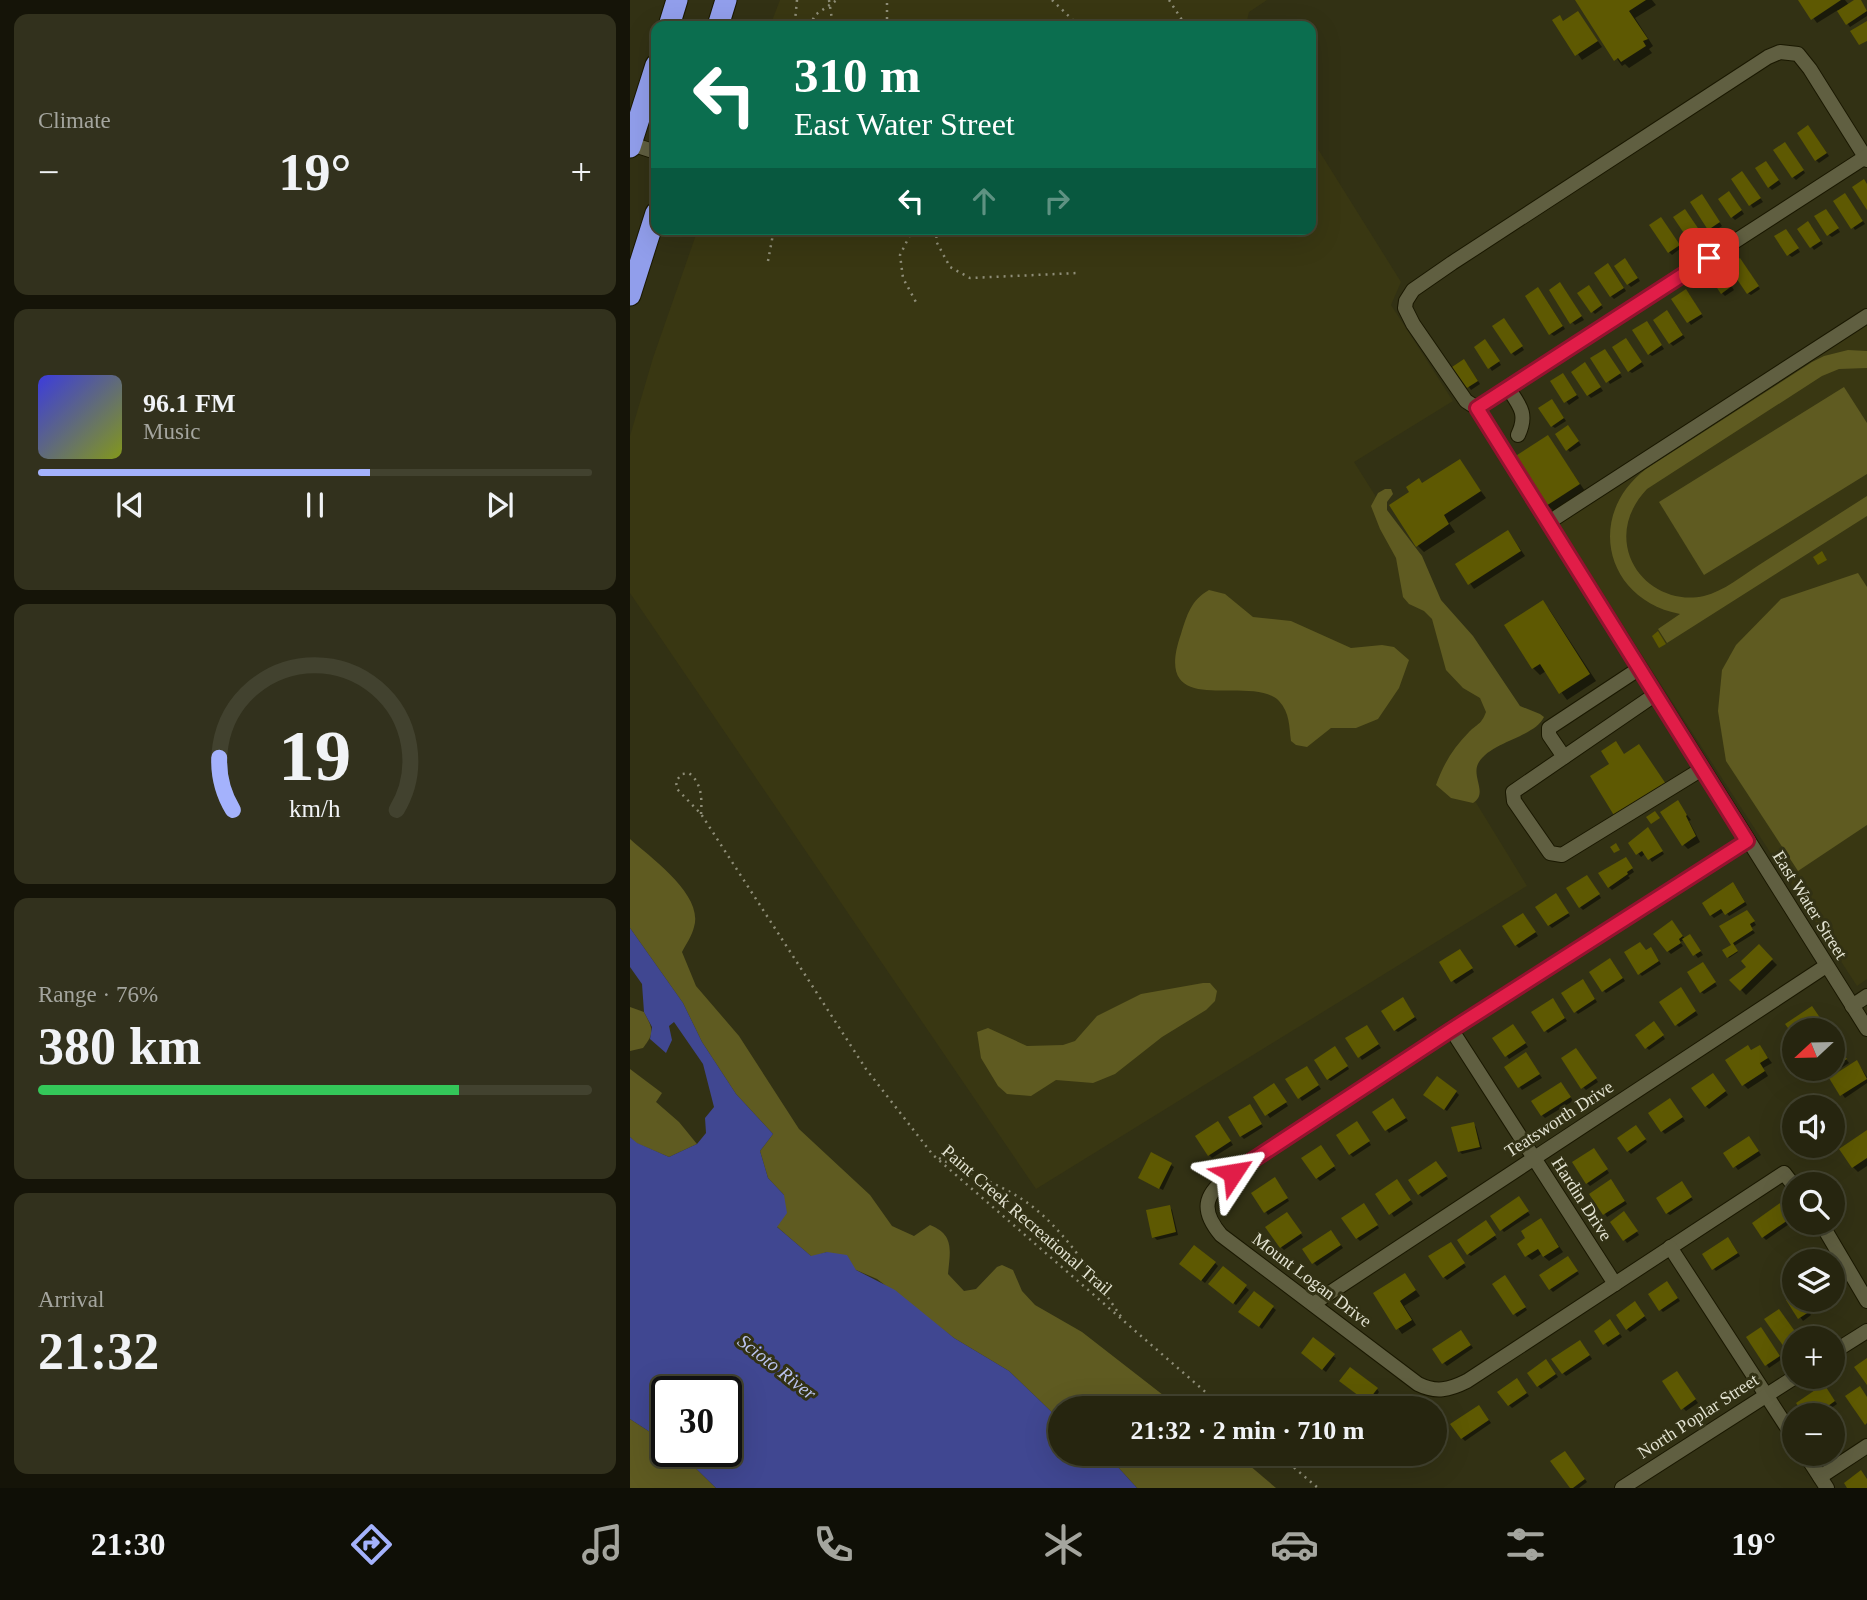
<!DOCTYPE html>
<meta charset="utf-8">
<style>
body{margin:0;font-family:"Times New Roman",serif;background:#32311d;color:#f1f3f6;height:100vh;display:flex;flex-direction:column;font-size:26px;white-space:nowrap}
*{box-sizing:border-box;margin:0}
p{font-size:23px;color:#a4a59e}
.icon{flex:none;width:38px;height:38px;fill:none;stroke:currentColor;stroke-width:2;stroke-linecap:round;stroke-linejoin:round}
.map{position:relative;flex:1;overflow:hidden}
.sheet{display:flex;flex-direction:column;gap:14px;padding:14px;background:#151408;width:630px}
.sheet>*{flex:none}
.hud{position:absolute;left:21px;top:21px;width:665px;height:214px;border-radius:14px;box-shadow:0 7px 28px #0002,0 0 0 2px #42422f;background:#0b6e4f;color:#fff;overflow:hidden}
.needle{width:46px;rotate:248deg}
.buttons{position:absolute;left:1152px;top:1018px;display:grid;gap:14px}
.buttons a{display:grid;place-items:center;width:63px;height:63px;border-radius:50%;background:#26250f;box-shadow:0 7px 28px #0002,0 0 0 2px #42422f;font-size:35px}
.speed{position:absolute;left:21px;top:1376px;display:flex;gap:14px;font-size:35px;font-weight:700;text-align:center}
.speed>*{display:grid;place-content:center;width:91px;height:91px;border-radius:50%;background:#26250f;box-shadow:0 7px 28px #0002,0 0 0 2px #42422f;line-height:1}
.speed .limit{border:4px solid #111;border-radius:10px;background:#fff;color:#111}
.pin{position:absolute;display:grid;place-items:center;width:60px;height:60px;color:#fff;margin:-30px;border-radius:14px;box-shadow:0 4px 10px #0006}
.me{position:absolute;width:77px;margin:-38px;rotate:57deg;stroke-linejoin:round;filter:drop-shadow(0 0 5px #0008)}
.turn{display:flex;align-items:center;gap:24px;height:147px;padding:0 28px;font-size:32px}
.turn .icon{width:91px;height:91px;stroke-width:2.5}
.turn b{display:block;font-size:49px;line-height:60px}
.lanes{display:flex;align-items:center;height:66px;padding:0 28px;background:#0003;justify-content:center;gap:35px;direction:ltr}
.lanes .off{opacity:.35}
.big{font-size:52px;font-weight:600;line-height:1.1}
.sheet .card{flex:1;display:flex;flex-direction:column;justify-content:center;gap:10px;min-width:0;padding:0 24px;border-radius:14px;background:#32311d}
.sheet .dial{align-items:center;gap:0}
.dial svg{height:182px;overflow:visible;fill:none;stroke:#42422f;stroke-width:7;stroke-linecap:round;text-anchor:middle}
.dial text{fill:#f1f3f6;stroke:none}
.song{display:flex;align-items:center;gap:21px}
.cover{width:84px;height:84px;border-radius:10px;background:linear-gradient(135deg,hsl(240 70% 55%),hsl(70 70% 35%))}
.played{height:7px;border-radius:4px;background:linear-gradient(90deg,#a4b2fc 60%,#42422f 60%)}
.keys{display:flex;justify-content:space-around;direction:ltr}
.heat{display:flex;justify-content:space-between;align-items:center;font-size:38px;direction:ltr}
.charge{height:10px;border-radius:5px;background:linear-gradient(90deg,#34c759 76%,#42422f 0)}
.trip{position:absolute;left:418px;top:1396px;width:399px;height:70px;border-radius:35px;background:#26250f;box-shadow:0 7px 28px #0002,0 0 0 2px #42422f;font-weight:600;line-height:70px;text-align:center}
.menu{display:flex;height:112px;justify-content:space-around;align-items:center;background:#0f0f06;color:#a4a59e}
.menu .icon{width:49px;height:49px}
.menu .on{color:#a4b2fc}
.menu b{font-size:32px;color:#f1f3f6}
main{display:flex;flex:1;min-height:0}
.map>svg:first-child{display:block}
</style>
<main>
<section class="sheet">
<div class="card"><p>Climate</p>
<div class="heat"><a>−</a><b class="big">19°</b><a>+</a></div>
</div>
<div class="card">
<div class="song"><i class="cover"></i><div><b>96.1 FM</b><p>Music</p></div></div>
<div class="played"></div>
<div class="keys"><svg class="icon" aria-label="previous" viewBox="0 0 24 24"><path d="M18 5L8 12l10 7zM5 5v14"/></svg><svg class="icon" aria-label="pause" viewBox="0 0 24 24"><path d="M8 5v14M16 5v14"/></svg><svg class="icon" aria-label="next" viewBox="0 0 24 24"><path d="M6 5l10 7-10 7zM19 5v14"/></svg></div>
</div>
<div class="card dial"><svg viewBox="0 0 100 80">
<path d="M14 69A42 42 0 1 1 86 69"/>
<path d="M14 69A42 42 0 0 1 8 46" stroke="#a4b2fc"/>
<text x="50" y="56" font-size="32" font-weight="700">19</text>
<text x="50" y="72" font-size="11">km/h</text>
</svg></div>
<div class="card"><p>Range · 76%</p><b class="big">380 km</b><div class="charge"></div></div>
<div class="card"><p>Arrival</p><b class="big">21:32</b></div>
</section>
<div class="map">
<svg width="1237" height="1488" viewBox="0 0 1237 1488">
<rect width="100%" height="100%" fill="#323114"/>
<g fill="#393712">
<polygon points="150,0 637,0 619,12 616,26 140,26"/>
<polygon points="681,138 771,282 761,305 823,401 724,462 887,720 823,765 897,886 406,1189 0,593 0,436 23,358 68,229 681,229"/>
<polygon points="1237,320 1237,979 1227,986 926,523"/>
</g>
<g fill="#5f5b21">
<path d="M1218 350 1237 351V368L1209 369 1192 376 1017 489C999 508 991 532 1000 557 1011 586 1043 603 1074 596 1094 591 1112 576 1129 565 1165 542 1201 519 1237 496V516L1037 643 1028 629 1050 614C975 600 955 515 1016 469L1182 362 1194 356Z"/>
<polygon points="1214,387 1237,423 1237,474 1074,575 1029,502"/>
<path d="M755 489H761L763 494 757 502V510L792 556 811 600 843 636 890 706 910 714 914 717C905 737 862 741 849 762 840 776 859 793 843 803L821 798 806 785C813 765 823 748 839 732 848 723 851 725 856 712L850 698 833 688 816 670 802 619 794 611 779 604 773 597 766 558 750 529 741 506 748 493Z"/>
<polygon points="1228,573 1237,587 1237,825 1168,871 1096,761 1088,711 1092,670 1106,645 1151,599"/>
<path d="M579 590 595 594 623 617 661 621 721 648 752 645 764 647 779 660 769 688 748 719 726 728H701L677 747 666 745 661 741C659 726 660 713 649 701 620 672 520 723 551 634 557 615 561 600 579 590Z"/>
<path d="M0 839C21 858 74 895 64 927 62 936 56 944 52 952L66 986 109 1036 169 1129 240 1195 262 1226 284 1236 300 1225C325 1235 320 1251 318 1274L334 1291 346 1289 367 1267 372 1265 383 1270 392 1291 405 1305 452 1332 551 1409H430V1420L379 1371 324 1338 247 1279 226 1270 197 1252 182 1257 146 1226 154 1195 138 1178 130 1151 143 1134 106 1094 72 1042 53 1003 0 928Z"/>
<polygon points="573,983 580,983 587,991 585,1001 576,1010 532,1037 485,1074 463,1083 426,1080 401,1096 377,1094 368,1086 351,1058 347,1032 358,1028 397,1046 433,1045 445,1041 467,1016 511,994"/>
<path d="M0 1007 14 1012C23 1029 25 1033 13 1048L0 1051Z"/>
<polygon points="0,1069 32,1093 26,1102 49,1122 67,1144 39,1157 6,1143 0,1137"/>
<polygon points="0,1419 37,1443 37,1451 48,1451 86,1488 0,1488"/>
<polygon points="476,1454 606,1454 646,1488 507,1488"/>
</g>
<polygon fill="#404791" points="0,928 53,1003 72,1042 106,1094 143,1134 130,1151 138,1178 154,1195 157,1213 147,1227 181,1256 197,1252 217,1255 226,1270 265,1290 324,1338 379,1371 430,1420 430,1454 476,1454 507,1488 86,1488 48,1451 96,1451 96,1391 37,1391 37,1443 0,1419 0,1137 7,1143 39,1157 67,1144 76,1133 75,1118 84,1107 73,1064 44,1022 39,1026 42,1040 36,1053 20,1039 22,1027 14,1012 12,984 0,967"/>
<g fill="#0007">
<polygon points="947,0 1022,0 1026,5 1005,18 1023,46 1019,49 1022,53 999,68 995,64 992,66"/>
<polygon points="1170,0 1215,0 1219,5 1229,0 1237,11 1237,16 1220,27 1208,10 1187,23"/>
<polygon points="948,13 972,47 952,60 925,20 929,17 934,22"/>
<polygon points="1181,130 1199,156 1189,163 1186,160"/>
<polygon points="1158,147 1175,173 1166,180 1163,177"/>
<polygon points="1139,166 1151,184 1142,190 1139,187"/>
<polygon points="1115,176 1133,202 1123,208 1103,179"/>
<polygon points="1102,196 1114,214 1105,220 1102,217"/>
<polygon points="1217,198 1235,224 1225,230 1223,227"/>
<polygon points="1074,199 1092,226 1083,232 1062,203"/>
<polygon points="1058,214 1075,241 1066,247 1063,244"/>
<polygon points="1198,214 1210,232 1202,237 1199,235"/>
<polygon points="1033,222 1051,248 1042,255 1039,252"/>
<polygon points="1181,226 1193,244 1184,250 1169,229"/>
<polygon points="1158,234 1170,252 1162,257 1159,255"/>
<polygon points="998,263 1010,281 1001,287 998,284"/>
<polygon points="1113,263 1130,289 1121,295 1118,293"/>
<polygon points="981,268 996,291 984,299 981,296"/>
<polygon points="1092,272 1104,290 1095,296 1092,293"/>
<polygon points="933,287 954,320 945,325 942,322"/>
<polygon points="962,290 973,308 965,314 962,311"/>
<polygon points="911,292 935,329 924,336 921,334"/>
<polygon points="1059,294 1073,317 1061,325 1059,322"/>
<polygon points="1040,315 1055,338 1043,346 1040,343"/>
<polygon points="877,323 894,350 885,356 882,353"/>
<polygon points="1019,326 1034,349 1022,356 1019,354"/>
<polygon points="999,343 1014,366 1002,373 999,371"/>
<polygon points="858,344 871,365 862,371 860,368"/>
<polygon points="978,354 992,377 980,384 978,381"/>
<polygon points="837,364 850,384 841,390 825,367"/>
<polygon points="958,368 973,391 961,398 958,395"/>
<polygon points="935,378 949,398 939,405 922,381"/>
<polygon points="924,404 936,421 925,428 922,426"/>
<polygon points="941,430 951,445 940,452 937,449"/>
<polygon points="918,437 955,491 924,511 917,505"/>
<polygon points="829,461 856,498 819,523 825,532 794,552 787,545 793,485"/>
<polygon points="882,537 895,556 844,589 827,565"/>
<polygon points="912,602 919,609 966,681 937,700 916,671 910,675 903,668"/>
<polygon points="1048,803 1061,820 1059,821 1070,842 1058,849 1053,844"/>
<polygon points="1020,833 1034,854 1022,862 1016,853 1011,857 1000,843"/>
<polygon points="998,862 1004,872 998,876 1000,878 982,890 979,887"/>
<polygon points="960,880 971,898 953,910 950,907"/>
<polygon points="1106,887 1117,905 1099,916 1095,911 1084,918 1081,915"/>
<polygon points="929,898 940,916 922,928 919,925"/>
<polygon points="1120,915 1126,925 1121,928 1125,933 1104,946 1108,952 1099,958 1095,951 1104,945 1102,943"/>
<polygon points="896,918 908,936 889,948 886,945"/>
<polygon points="1045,925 1055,939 1062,939 1073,955 1068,958 1054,940 1050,942 1053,946 1041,954 1038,951"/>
<polygon points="1129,947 1147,965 1116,995 1102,980 1119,967"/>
<polygon points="1016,952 1023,952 1031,964 1012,976 1009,973"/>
<polygon points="833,954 844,972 826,984 823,981"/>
<polygon points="983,963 995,981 976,993 973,990"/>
<polygon points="1076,967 1087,986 1074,994 1071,992"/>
<polygon points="955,984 967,1002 948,1014 946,1012"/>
<polygon points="1053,992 1068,1015 1049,1027 1046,1024"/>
<polygon points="775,1002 787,1020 768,1032 765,1030"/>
<polygon points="925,1003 937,1021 918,1033 916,1031"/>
<polygon points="1026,1026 1035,1039 1019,1050 1016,1047"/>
<polygon points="886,1029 898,1047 879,1059 865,1038"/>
<polygon points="739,1030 751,1048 732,1060 718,1039"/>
<polygon points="1207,1046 1219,1063 1205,1072 1202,1069"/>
<polygon points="1130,1047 1142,1063 1133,1068 1138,1076 1118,1089 1113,1084 1122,1052"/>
<polygon points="708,1051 719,1069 701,1081 698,1079"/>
<polygon points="949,1053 968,1082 956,1090 953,1087"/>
<polygon points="898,1058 912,1078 892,1090 876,1068"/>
<polygon points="1229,1065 1237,1077 1237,1083 1215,1098 1201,1079"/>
<polygon points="679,1071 691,1089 672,1101 658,1080"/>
<polygon points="1086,1078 1098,1095 1079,1109 1076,1106"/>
<polygon points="934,1087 943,1101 915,1118 912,1115"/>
<polygon points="646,1088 658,1106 640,1118 625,1097"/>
<polygon points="826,1092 829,1095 817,1111 798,1098"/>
<polygon points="766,1103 778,1121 759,1133 744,1112"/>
<polygon points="1043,1103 1055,1121 1035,1134 1032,1131"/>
<polygon points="622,1109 633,1127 614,1139 611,1136"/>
<polygon points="843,1124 846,1127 852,1149 832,1154 829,1151"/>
<polygon points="591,1126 603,1145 582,1158 579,1155"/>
<polygon points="730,1127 741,1145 723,1157 720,1154"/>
<polygon points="1009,1130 1017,1142 1001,1154 998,1151"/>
<polygon points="1237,1132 1237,1166 1228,1172 1223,1167"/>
<polygon points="1122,1141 1131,1155 1108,1170 1096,1154"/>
<polygon points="693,1150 706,1170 690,1181 687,1178"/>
<polygon points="966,1153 979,1173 960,1186 957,1183"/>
<polygon points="541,1165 544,1167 533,1190 513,1180"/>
<polygon points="809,1166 818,1179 792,1197 789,1194"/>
<polygon points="647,1182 659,1201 638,1215 636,1212"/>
<polygon points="770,1184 783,1204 764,1217 748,1194"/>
<polygon points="984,1184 997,1204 977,1217 962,1194"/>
<polygon points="1054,1187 1063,1200 1040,1215 1037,1213"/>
<polygon points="891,1202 900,1215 874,1232 872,1230"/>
<polygon points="539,1207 542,1210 548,1235 527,1240 524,1237"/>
<polygon points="736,1208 749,1228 730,1241 727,1238"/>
<polygon points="1153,1209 1162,1222 1136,1240 1133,1237"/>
<polygon points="659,1217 673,1237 654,1250 651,1247"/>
<polygon points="997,1217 1009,1235 997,1243 982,1222"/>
<polygon points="911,1220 933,1252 919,1261 911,1254 902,1260 897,1256 898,1239"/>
<polygon points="858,1226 867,1239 841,1256 838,1254"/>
<polygon points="704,1235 713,1248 687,1266 684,1263"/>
<polygon points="1101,1242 1110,1256 1086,1271 1084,1269"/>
<polygon points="823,1247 836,1267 817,1280 814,1277"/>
<polygon points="940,1261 949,1274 923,1292 920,1289"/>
<polygon points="585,1263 588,1266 575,1283 554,1267"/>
<polygon points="593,1268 619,1290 606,1305 583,1287"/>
<polygon points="775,1275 790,1296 774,1306 786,1325 772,1334 745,1294"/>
<polygon points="877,1280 897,1310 887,1317 864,1284"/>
<polygon points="1040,1287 1050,1301 1033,1312 1030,1309"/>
<polygon points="624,1293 646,1310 632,1329 613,1314"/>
<polygon points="1171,1300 1181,1315 1173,1321 1158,1301"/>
<polygon points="1008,1307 1017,1320 1000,1332 997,1329"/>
<polygon points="1152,1314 1169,1339 1164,1339 1164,1345 1158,1349 1155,1346"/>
<polygon points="983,1324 992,1337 978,1347 966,1331"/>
<polygon points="1133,1332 1152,1359 1139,1368 1137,1365"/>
<polygon points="834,1335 843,1348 817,1366 814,1363"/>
<polygon points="953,1345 962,1359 936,1376 933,1373"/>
<polygon points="676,1356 703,1356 706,1358 696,1372"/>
<polygon points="919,1364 928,1377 911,1389 908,1386"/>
<polygon points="1049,1376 1068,1403 1056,1411 1053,1408"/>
<polygon points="890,1383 899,1396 882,1408 879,1405"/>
<polygon points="714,1384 747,1389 749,1392 740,1404"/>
<polygon points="1197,1390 1207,1404 1190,1416 1177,1416"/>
<polygon points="852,1410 861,1423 835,1441 832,1438"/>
<polygon points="938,1456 957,1482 949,1488 942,1488"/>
</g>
<g fill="#5e5902">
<polygon points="945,0 1016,0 999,11 1018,39 1013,41 1016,46 991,62 988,58 984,61"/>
<polygon points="1168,0 1211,0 1181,20"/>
<polygon points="1224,0 1231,0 1237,11 1216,25 1207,11"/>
<polygon points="948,11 968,41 945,56 922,20 930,15 933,21"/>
<polygon points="1237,21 1237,41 1229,45 1220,31"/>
<polygon points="1178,125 1197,153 1185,161 1167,133"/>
<polygon points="1155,142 1174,170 1162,178 1143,150"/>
<polygon points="1136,161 1149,180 1138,188 1125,168"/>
<polygon points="1112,171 1131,198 1119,206 1101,179"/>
<polygon points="1234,179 1237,184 1237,210 1222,187"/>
<polygon points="1099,191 1112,210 1101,218 1088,199"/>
<polygon points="1215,193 1233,221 1221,229 1203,201"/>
<polygon points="1072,194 1090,222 1078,230 1060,202"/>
<polygon points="1055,209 1074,237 1062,245 1043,217"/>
<polygon points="1196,209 1209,228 1197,236 1184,216"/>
<polygon points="1031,217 1050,245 1038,253 1019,225"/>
<polygon points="1178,221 1191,241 1180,248 1167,229"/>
<polygon points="1156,229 1169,248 1157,256 1144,236"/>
<polygon points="995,258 1008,278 997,285 984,266"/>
<polygon points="1110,258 1129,286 1117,294 1098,266"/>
<polygon points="978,263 994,288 980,297 964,273"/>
<polygon points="1089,267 1102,286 1091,294 1078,274"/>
<polygon points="930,282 952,316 940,324 919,290"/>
<polygon points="959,285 972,305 961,313 947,293"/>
<polygon points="908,287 933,326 919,335 895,296"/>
<polygon points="1056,289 1072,314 1057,323 1041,299"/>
<polygon points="1037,310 1053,335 1039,344 1023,320"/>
<polygon points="874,318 893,346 881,354 862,326"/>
<polygon points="1017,321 1032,345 1018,355 1002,330"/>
<polygon points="996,338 1012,362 998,372 982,347"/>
<polygon points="855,339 870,361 858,369 844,347"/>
<polygon points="975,349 991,373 976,383 960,358"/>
<polygon points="834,359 848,381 837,388 822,367"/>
<polygon points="955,362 971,387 957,396 941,372"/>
<polygon points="933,373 947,395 934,403 920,381"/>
<polygon points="922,399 934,418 921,427 908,408"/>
<polygon points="938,425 949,441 936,451 925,434"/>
<polygon points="918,435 950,484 916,506 884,457"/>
<polygon points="830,459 851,491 814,515 819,524 786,547 759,505 779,492 776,487 789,478 792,483"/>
<polygon points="878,530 891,551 838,585 825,564"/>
<polygon points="1192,551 1197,560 1188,565 1183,557"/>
<polygon points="913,600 960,674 929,694 910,664 902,669 874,625"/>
<polygon points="1028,631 1036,644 1029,648 1022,636"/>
<polygon points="986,741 994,754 1009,744 1036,784 985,817 960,776 979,764 971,751"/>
<polygon points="1048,800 1057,815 1056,816 1066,836 1052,846 1030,812"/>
<polygon points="1025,811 1030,818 1021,824 1016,817"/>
<polygon points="1018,827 1033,851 1018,860 1012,851 1006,855 998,843"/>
<polygon points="986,843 990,850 984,853 980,847"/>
<polygon points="996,857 1003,868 997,872 998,874 978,888 968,873"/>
<polygon points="957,875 970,894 949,908 936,888"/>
<polygon points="1103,882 1115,902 1095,915 1091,909 1080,916 1072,903"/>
<polygon points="926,893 939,913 918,926 905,907"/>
<polygon points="1117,910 1125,921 1120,924 1123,930 1103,943 1108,951 1097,958 1092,950 1101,945 1089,926"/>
<polygon points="893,913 906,932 885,946 872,926"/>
<polygon points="1042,920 1053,936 1049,939 1051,943 1037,952 1023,934"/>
<polygon points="1060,934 1071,951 1063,956 1052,939"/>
<polygon points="1010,942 1016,950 1021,947 1029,961 1008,975 994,952"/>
<polygon points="1129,944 1143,959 1110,991 1099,980 1116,967 1111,961"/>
<polygon points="830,949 843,968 821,982 809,962"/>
<polygon points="980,958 993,978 972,992 959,972"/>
<polygon points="1073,962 1086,982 1070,993 1057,972"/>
<polygon points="953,979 965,999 944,1013 931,993"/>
<polygon points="1051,987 1066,1011 1045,1026 1029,1002"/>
<polygon points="773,997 785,1017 764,1031 751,1011"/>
<polygon points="923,998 935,1018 914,1032 901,1012"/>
<polygon points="1182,1006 1195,1025 1186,1031 1164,1031 1164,1036 1155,1024"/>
<polygon points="1024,1021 1034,1035 1015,1049 1005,1035"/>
<polygon points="883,1024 896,1043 875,1057 862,1038"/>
<polygon points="737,1025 749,1044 728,1058 715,1038"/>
<polygon points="1205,1041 1217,1059 1202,1069 1202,1043"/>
<polygon points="1118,1045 1121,1050 1130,1045 1138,1058 1130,1063 1135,1071 1112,1086 1095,1060"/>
<polygon points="705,1046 718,1066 697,1080 684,1060"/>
<polygon points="946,1048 967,1078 951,1089 931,1058"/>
<polygon points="896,1052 910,1074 888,1088 874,1067"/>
<polygon points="1227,1060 1237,1079 1210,1096 1199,1078"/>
<polygon points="677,1066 689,1085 668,1099 655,1079"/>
<polygon points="1083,1073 1096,1091 1075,1107 1061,1088"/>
<polygon points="807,1076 827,1091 814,1110 793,1095"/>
<polygon points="931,1082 941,1097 911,1116 901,1101"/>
<polygon points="644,1083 657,1102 635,1116 623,1097"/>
<polygon points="763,1098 776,1118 755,1131 742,1112"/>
<polygon points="1040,1098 1053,1117 1031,1132 1018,1113"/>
<polygon points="620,1104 632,1124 610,1137 598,1117"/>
<polygon points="588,1121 601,1141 578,1156 565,1136"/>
<polygon points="727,1121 740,1141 719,1155 706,1135"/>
<polygon points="844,1122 850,1147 828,1152 821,1127"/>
<polygon points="1006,1125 1016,1139 997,1152 987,1138"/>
<polygon points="1237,1130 1237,1158 1222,1168 1209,1149"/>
<polygon points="1119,1136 1129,1151 1103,1168 1093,1153"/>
<polygon points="691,1145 705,1166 686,1179 671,1158"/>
<polygon points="964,1148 978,1169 956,1184 942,1162"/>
<polygon points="521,1152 542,1163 529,1189 508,1178"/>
<polygon points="806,1161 817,1176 788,1195 778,1180"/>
<polygon points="645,1177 658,1198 634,1213 621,1193"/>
<polygon points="767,1179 781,1200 759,1215 745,1194"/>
<polygon points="981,1179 995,1201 973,1215 959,1194"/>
<polygon points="1052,1181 1062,1197 1036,1214 1026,1198"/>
<polygon points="889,1196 899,1211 870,1231 860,1216"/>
<polygon points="734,1203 748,1225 726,1239 711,1218"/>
<polygon points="1150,1203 1161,1218 1132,1238 1122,1223"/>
<polygon points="540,1205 546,1232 522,1238 516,1210"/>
<polygon points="994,1211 1008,1231 993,1241 980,1222"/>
<polygon points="657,1212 672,1233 650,1248 635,1227"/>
<polygon points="911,1218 929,1247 913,1257 908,1249 895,1257 887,1244 895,1238 891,1231"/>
<polygon points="856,1220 866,1235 837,1255 827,1240"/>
<polygon points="701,1230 711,1245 682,1264 672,1249"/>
<polygon points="1098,1237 1108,1253 1082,1270 1072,1254"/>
<polygon points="821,1242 835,1263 813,1278 798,1256"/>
<polygon points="564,1245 586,1262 571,1281 549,1264"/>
<polygon points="938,1256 948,1271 919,1290 909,1275"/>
<polygon points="593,1266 617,1285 603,1304 578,1284"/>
<polygon points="775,1273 786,1290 770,1301 782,1320 766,1330 743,1293"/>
<polygon points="875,1275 896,1307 883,1315 862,1284"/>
<polygon points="1037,1281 1048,1298 1029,1311 1018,1294"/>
<polygon points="624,1291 644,1306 629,1327 608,1312"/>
<polygon points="1164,1295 1164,1300 1171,1300 1179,1312 1168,1319 1156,1300"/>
<polygon points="1005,1301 1015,1316 996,1330 986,1315"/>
<polygon points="1149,1309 1169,1337 1154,1347 1134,1319"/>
<polygon points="980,1319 990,1334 973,1345 964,1331"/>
<polygon points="1131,1327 1150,1356 1135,1366 1116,1337"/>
<polygon points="831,1330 841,1345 812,1364 802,1349"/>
<polygon points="683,1337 705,1354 692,1370 671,1353"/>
<polygon points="950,1340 960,1355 932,1374 921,1359"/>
<polygon points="1237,1358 1237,1385 1224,1367"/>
<polygon points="916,1359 926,1374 907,1387 897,1373"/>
<polygon points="720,1367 748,1388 737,1402 709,1381"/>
<polygon points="1047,1371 1066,1399 1051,1410 1032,1381"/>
<polygon points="887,1378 897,1393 878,1406 867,1392"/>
<polygon points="1194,1384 1205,1401 1184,1416 1175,1416 1166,1403"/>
<polygon points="1230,1386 1237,1397 1237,1423 1235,1425 1215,1396"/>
<polygon points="849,1405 859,1420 831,1439 820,1424"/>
<polygon points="935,1451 955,1479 943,1488 940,1488 920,1461"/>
<polygon points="1231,1470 1237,1479 1237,1488 1217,1488 1214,1483"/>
</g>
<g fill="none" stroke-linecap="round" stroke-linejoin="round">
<defs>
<g id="minor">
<polyline points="1,144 26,152"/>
<polyline points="1237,160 1180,69 1168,54 1150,52 1138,57 822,263 783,290 776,301 775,308 783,324 836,401 847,408 1237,1029"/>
<path d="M878 388C890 406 898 414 888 435"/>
<polyline points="847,408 1237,156"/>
<polyline points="919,522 1237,316"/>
<polyline points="1026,694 883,792 884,801 920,853 932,855 1072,769"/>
<polyline points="934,757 919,735 919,728 1010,668"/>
<path d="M1117 841 821 1029 603 1173C576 1192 568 1208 591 1235L788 1384C806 1393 819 1390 837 1381L1154 1173 1164 1186"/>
<polyline points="1222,1006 1237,996"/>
<polyline points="821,1029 985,1284"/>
<polyline points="1191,1223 1237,1301"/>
<polyline points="1040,1247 1164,1438"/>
<polyline points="683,1304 1196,966"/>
<polyline points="1202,1353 1237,1331"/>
<polyline points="1175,1454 1197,1488"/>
<polyline points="1190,1477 1237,1446"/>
<polyline points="992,1488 1165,1377"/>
</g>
<g id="highway">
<polyline points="39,26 47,0"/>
<polyline points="88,26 96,0"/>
<polyline points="0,147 26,65"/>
<polyline points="0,295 26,213"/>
</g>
</defs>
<use href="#minor" stroke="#1a1800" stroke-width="16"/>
<use href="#highway" stroke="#1a1800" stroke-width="23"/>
<g stroke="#8e8d77" stroke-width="2.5" stroke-dasharray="2 5" stroke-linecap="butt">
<polyline points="167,0 165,21 167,26"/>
<polyline points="199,0 203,26"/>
<polyline points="422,0 449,26"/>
<polyline points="539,0 556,26"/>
<polyline points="180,26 185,15 207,0"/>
<polyline points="257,26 257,0"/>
<polyline points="283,229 270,255 273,278 287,304"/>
<polyline points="307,229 306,241 320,267 340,278 448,273"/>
<polyline points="138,261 144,229"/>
<path d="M71 814C72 799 72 783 59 773L52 774 46 781 47 789 71 814 236 1069 303 1155 595 1409"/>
<path d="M309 1158C334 1172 362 1181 387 1196 432 1223 462 1275 492 1318"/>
<polyline points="648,1454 688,1488"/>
</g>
<use href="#minor" stroke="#605f41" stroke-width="14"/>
<use href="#highway" stroke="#919eeb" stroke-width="21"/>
</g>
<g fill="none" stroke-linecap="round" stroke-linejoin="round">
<defs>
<polyline id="route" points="603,1173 821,1030 1117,841 847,408 1079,258"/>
</defs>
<use href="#route" stroke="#92132f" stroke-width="18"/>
<use href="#route" stroke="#e11d48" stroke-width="12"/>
</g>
<g text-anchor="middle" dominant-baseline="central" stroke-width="6" stroke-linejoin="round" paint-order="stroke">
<g font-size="18" fill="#e3e3d2" stroke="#323114">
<text transform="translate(1180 905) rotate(58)">East Water Street</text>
<text transform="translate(929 1119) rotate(-33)">Teatsworth Drive</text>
<text transform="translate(952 1199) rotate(57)">Hardin Drive</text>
<text transform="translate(397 1220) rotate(41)">Paint Creek Recreational Trail</text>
<text transform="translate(682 1280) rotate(37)">Mount Logan Drive</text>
<text transform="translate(1068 1416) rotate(-33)">North Poplar Street</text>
</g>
<g font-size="19" font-style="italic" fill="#bac3ed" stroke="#323114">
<text transform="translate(147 1367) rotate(38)">Scioto River</text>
</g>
</g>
</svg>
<div class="buttons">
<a><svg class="needle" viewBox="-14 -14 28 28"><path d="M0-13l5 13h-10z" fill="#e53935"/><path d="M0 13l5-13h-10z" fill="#a4a59e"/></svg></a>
<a><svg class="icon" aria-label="sound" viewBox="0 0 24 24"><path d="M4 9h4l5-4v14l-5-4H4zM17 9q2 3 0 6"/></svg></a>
<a><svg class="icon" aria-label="search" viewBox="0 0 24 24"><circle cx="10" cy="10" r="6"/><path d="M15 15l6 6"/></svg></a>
<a><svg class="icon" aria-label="layers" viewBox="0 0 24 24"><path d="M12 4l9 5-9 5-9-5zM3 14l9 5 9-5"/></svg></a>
<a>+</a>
<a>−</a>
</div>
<div class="speed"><div class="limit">30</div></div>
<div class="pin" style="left:1079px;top:258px;background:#d93025"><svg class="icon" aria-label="arrive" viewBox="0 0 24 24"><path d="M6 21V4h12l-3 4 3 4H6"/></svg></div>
<svg class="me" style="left:603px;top:1173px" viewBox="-20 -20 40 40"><path d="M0-17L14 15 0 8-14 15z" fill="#e11d48" stroke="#fff" stroke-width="4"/></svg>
<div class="trip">21:32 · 2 min · 710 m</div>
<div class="hud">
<div class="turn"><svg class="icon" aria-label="left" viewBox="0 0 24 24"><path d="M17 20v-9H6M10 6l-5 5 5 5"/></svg><div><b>310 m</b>East Water Street</div></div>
<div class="lanes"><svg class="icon" aria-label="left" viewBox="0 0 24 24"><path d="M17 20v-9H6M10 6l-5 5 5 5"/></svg><svg class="icon off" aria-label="ahead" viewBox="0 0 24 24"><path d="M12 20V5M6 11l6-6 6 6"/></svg><svg class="icon off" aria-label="right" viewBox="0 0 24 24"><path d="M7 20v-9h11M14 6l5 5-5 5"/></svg></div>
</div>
</div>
</main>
<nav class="menu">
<b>21:30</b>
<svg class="icon on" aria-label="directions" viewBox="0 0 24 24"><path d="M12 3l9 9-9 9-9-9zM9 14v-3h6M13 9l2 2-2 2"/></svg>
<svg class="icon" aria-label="music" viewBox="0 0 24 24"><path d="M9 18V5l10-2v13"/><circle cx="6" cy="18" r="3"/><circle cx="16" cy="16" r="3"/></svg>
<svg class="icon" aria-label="phone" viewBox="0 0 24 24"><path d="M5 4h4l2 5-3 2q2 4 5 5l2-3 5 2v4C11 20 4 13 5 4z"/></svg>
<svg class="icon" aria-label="climate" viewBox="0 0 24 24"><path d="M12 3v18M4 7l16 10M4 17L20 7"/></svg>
<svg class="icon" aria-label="car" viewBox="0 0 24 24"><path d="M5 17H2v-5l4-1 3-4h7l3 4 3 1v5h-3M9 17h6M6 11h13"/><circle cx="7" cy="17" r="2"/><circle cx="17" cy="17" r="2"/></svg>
<svg class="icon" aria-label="filters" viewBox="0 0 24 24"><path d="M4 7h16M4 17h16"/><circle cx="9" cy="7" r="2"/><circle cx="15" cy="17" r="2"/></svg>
<b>19°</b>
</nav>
